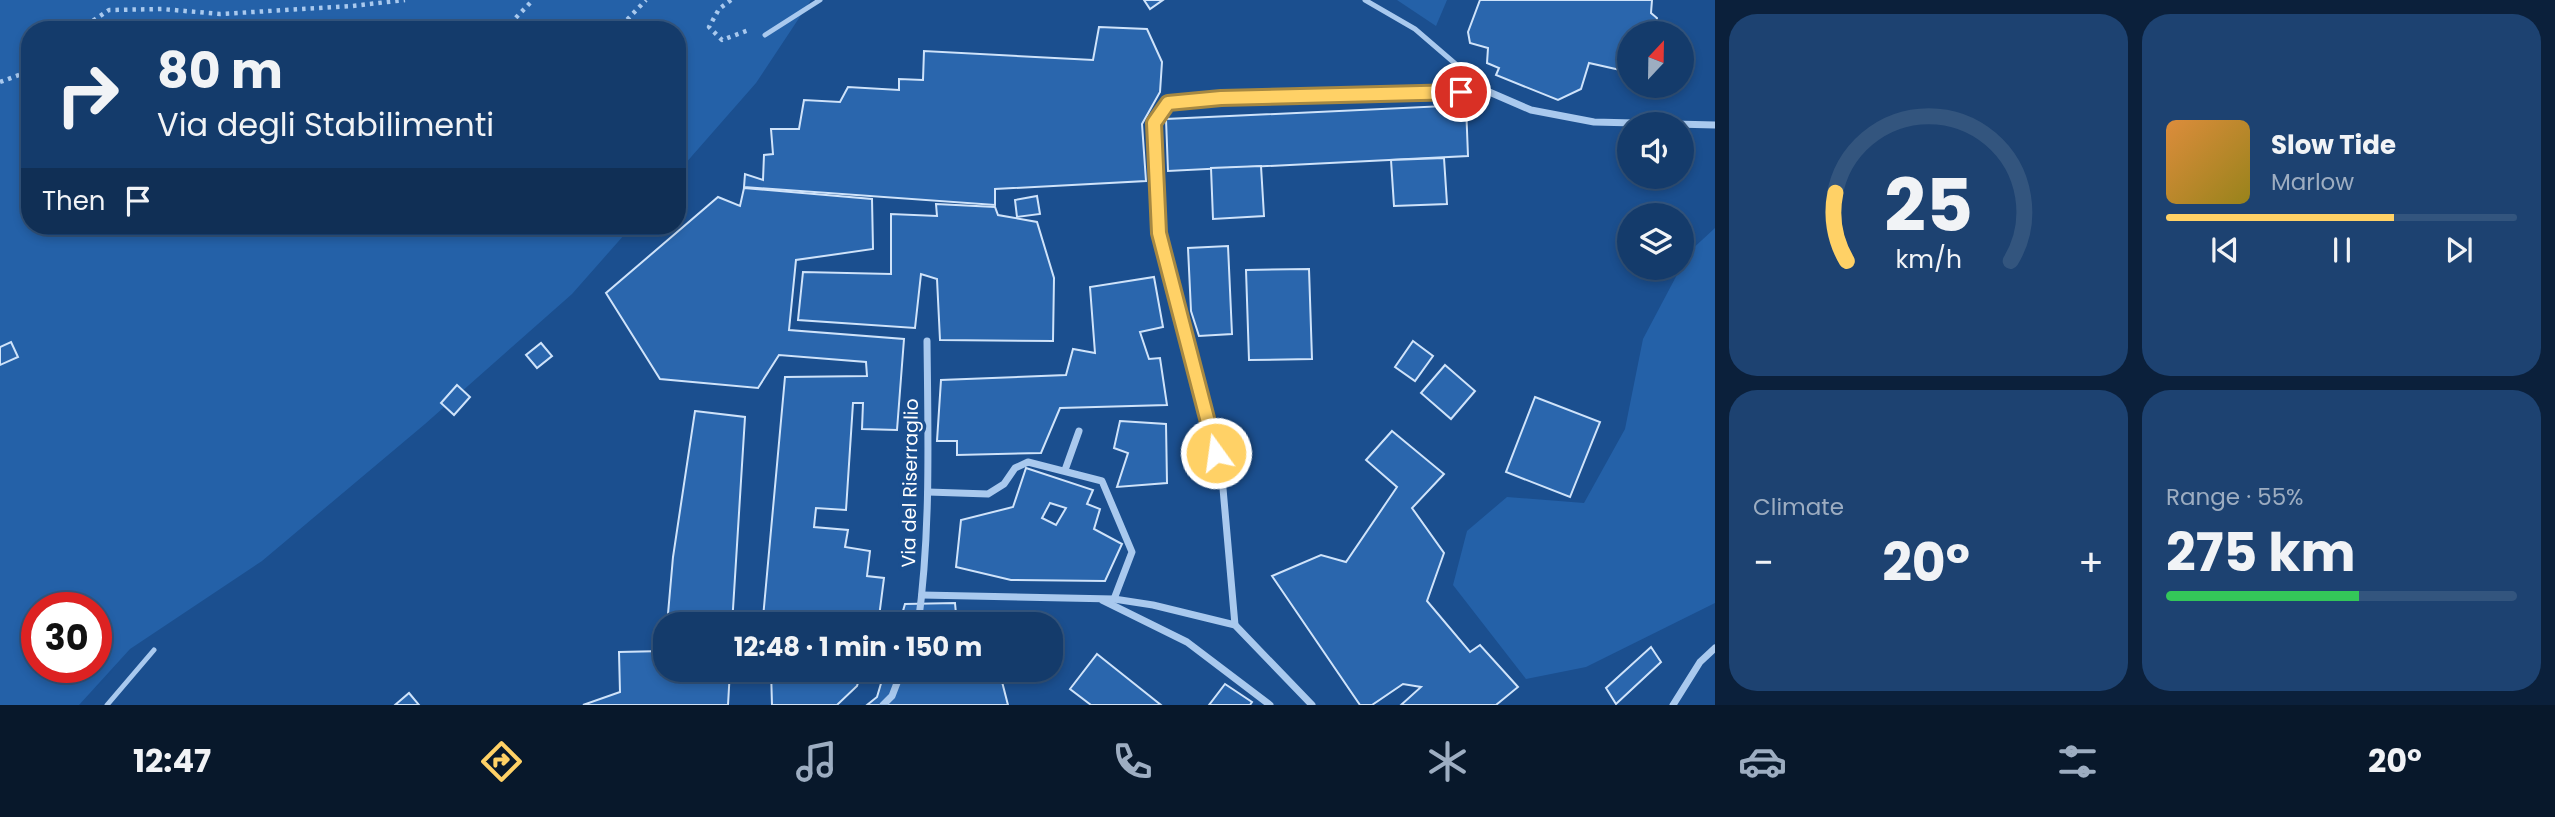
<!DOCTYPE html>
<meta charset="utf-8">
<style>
body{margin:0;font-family:Poppins,sans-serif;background:#1d4271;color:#f1f3f6;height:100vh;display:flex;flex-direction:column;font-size:26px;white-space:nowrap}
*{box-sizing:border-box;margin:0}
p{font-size:23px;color:#9dadc1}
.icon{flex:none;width:38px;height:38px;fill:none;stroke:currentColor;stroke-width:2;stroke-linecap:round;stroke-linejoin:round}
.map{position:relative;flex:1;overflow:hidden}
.panel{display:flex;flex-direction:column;gap:14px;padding:14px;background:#0b203b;width:840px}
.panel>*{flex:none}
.banner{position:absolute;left:21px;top:21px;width:665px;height:214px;border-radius:28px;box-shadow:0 4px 10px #0003,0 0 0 2px #33557e;background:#143b6b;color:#f1f3f6;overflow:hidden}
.needle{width:46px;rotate:22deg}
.tools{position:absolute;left:1617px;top:21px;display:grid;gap:14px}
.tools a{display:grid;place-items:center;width:77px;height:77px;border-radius:50%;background:#143b6b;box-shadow:0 4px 10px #0003,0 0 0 2px #33557e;font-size:35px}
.speed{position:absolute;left:21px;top:592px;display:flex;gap:14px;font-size:35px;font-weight:700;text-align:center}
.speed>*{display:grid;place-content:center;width:91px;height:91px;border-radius:50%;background:#143b6b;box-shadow:0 4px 10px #0003,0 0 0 2px #33557e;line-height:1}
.speed .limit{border:10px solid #d22;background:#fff;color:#111}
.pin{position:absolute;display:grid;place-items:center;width:60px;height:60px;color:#fff;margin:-30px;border:4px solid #fff;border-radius:50%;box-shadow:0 2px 7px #0007}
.me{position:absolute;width:77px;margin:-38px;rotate:346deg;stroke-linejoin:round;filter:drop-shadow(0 0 5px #0008)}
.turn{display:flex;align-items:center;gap:24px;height:147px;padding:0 21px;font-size:32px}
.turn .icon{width:91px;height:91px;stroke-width:2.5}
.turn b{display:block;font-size:49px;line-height:60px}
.then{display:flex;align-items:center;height:66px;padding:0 21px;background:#0003;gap:14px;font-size:26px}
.big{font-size:52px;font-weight:700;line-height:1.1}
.panel .widget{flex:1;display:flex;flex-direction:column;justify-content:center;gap:10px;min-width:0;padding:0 24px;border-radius:28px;background:#1d4271}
.panel .dial{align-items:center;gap:0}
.dial svg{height:182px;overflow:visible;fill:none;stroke:#33557e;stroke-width:7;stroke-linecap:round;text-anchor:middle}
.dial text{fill:#f1f3f6;stroke:none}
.song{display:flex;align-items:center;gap:21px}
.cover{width:84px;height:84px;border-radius:10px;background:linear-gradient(135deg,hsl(30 70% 55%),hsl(50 70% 35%))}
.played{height:7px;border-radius:4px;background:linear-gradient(90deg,#ffd166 65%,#33557e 65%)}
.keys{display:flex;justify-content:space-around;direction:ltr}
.heat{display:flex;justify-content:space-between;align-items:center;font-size:38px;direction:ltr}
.charge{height:10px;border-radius:5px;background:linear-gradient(90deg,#34c759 55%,#33557e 0)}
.panel .tiles{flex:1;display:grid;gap:14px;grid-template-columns:repeat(2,1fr)}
.trip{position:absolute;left:653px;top:612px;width:410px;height:70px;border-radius:28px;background:#143b6b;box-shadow:0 4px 10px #0003,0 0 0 2px #33557e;font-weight:700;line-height:70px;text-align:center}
.tabs{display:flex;height:112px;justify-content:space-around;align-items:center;background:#08182b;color:#9dadc1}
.tabs .icon{width:49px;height:49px}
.tabs .selected{color:#ffd166}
.tabs b{font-size:32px;color:#f1f3f6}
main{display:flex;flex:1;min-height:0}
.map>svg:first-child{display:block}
</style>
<main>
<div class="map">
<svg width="1715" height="705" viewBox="0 0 1715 705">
<rect width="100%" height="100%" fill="#1b4f8f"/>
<g fill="#2461a8" fill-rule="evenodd">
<path d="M0 0H811L756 83 677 173V30H30V226H632L572 294 425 424 262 561 130 649 79 705H0ZM37 607H96V667H37Z"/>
<polygon points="1397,0 1447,0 1436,26"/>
<polygon points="1715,228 1715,603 1586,667 1526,679 1453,585 1467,531 1507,497 1584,503 1625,429 1643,339 1689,252"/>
</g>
<g fill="#2a66ad" stroke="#cfe3fa" stroke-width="2" fill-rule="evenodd">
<polygon points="1144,0 1163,0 1150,9"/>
<polygon points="1480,0 1652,0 1651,13 1657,18 1653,33 1629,33 1629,72 1589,63 1581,89 1558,100 1496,75 1499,68 1487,63 1488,48 1470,43 1468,32"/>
<polygon points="1099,27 1147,29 1162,62 1160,92 1142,124 1146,181 995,189 995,205 744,187 745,174 763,180 764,155 773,154 771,129 799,129 804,100 840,102 848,87 899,90 899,79 923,80 924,51 1093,60"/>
<polygon points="1466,105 1468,156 1168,171 1166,119"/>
<polygon points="1444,158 1447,204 1394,206 1391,160"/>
<polygon points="1261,166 1264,216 1213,219 1211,168"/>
<polygon points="744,188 872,199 873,249 796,260 789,330 904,339 897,430 862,429 863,403 853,403 846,510 816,508 814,527 848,530 845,547 870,551 867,576 884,578 878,625 780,625 781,619 763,618 785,377 867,376 866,362 779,355 758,388 660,379 606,293 718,197 740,206"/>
<polygon points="1037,196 1040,214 1017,217 1015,200"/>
<polygon points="936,204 995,207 998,215 1037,222 1054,278 1053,341 940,340 937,279 921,274 915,328 798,320 803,272 891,274 891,214 937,216"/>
<polygon points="1228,246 1232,334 1199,336 1191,311 1188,248"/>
<polygon points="1309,269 1312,359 1249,360 1246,270"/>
<polygon points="1154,277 1163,327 1140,332 1149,359 1160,358 1167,405 1060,408 1041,453 957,455 957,441 937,441 941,380 1066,375 1073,349 1095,353 1090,287"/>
<polygon points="1413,341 1433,356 1415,381 1395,367"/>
<polygon points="11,342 18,357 0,365 0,347"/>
<polygon points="541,343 552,356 537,368 526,355"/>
<polygon points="1445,365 1475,391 1451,419 1421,393"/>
<polygon points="457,385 470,397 454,415 441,403"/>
<polygon points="1535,397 1600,422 1570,497 1506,472"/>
<polygon points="695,411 745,417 732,625 667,625 673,557"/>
<polygon points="1120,421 1166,424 1167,483 1117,487 1128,453 1114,448"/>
<polygon points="1392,431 1444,474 1412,508 1444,553 1427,601 1470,652 1480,645 1518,687 1496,705 1401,705 1421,687 1403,684 1372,705 1360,705 1272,576 1321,555 1346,562 1397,487 1366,460"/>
<path d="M1026 468 1093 490 1087 504 1100 509 1094 529 1122 544 1105 581 1011 580 956 567 961 520 1013 507ZM1050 503 1066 508 1056 525 1042 518Z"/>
<polygon points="955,603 957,625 899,625 905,604"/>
<polygon points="665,641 665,670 730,670 728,705 583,705 620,692 619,652 664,651"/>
<polygon points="1651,647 1661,662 1616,704 1606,688"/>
<polygon points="1097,654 1161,705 1091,705 1070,689"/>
<polygon points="771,670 862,670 857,686 837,705 772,705"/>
<polygon points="885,670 999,670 1008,705 867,705 877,697"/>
<polygon points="1225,684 1252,702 1250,705 1209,705"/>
<polygon points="409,693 419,705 395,705"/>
</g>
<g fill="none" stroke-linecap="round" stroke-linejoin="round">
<g stroke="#a9c9ee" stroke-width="4.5" stroke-dasharray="3.5 5" stroke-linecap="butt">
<polyline points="731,0 719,9 709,27 722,40 749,30"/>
<polyline points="79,30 109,10 162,9 220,14 352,6 405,0"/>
<polyline points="504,30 533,0"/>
<polyline points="614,30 622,25 646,0"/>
<polyline points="0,82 30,71"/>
</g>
<g stroke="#a9c9ee" stroke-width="5">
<polyline points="1365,0 1415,29 1487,91"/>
<polyline points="765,35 820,0"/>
<polyline points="107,705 154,650"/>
</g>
<g stroke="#a9c9ee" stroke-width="7">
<polyline points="1065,470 1079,431"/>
<polyline points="928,492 988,494 1004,484 1015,468 1028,462 1102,481 1132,552 1114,599"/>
<polyline points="922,595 1114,599 1153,605 1235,625 1312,705"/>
<polyline points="1102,600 1187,642 1270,705"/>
<path d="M918 625C931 531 928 435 927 341"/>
<polyline points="1235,625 1222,477 1159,233 1154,123 1168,103 1221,98 1487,91 1531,110 1594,122 1715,125"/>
<polyline points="883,705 892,696 902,670"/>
<polyline points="1673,705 1700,662 1715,648"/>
</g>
</g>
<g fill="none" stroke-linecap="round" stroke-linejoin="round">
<defs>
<polyline id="route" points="1216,453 1159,233 1154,123 1168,103 1221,98 1461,92"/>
</defs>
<use href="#route" stroke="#a68842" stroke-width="18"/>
<use href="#route" stroke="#ffd166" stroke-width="12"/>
</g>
<g text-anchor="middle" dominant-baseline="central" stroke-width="7" stroke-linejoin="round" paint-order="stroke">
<g font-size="19" fill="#fff" stroke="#1b4f8f">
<text transform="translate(910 483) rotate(-89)">Via del Riserraglio</text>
</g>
</g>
</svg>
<div class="tools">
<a><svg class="needle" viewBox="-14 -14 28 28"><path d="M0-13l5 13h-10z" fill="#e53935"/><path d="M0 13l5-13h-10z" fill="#9dadc1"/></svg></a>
<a><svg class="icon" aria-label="sound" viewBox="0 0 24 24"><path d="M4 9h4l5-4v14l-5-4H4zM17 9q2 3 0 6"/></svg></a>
<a><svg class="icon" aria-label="layers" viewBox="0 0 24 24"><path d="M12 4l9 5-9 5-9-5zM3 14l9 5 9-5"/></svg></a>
</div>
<div class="speed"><div class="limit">30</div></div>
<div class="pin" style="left:1461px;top:92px;background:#d93025"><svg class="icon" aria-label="arrive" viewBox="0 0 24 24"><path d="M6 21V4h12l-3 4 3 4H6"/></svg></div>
<svg class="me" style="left:1216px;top:453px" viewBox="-20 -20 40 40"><circle r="17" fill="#ffd166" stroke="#fff" stroke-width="3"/><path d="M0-11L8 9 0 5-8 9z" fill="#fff"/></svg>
<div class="trip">12:48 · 1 min · 150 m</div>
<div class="banner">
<div class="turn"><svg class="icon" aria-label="right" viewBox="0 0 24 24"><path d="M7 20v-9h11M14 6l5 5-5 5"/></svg><div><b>80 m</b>Via degli Stabilimenti</div></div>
<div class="then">Then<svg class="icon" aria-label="arrive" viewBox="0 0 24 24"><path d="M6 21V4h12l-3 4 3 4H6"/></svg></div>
</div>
</div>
<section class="panel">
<div class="tiles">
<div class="widget dial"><svg viewBox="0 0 100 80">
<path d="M14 69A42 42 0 1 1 86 69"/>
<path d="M14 69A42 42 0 0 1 9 39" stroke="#ffd166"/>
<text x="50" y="56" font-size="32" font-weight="700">25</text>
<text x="50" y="72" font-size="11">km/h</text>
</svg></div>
<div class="widget">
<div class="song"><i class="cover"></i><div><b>Slow Tide</b><p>Marlow</p></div></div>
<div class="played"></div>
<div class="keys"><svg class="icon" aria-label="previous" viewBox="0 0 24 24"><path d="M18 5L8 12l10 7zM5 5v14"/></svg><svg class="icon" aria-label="pause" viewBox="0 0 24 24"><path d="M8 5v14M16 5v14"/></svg><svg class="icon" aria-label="next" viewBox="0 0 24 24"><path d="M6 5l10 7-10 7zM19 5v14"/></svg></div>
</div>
<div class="widget"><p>Climate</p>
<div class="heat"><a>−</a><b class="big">20°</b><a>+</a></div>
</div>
<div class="widget"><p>Range · 55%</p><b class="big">275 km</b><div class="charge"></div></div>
</div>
</section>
</main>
<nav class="tabs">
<b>12:47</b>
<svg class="icon selected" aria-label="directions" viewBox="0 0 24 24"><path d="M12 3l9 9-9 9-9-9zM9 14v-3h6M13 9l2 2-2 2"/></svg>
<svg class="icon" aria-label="music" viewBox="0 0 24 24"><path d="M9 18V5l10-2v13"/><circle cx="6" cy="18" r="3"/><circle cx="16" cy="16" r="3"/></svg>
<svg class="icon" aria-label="phone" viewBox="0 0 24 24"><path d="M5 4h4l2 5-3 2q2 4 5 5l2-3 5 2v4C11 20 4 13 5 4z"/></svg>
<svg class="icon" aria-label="climate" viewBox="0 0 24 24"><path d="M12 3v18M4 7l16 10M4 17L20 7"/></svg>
<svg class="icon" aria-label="car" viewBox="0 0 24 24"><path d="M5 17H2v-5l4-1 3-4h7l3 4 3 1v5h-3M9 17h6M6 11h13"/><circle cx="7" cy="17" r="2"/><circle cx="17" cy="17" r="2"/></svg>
<svg class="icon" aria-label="filters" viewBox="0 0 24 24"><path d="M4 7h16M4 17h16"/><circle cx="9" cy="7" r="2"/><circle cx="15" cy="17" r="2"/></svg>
<b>20°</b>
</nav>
